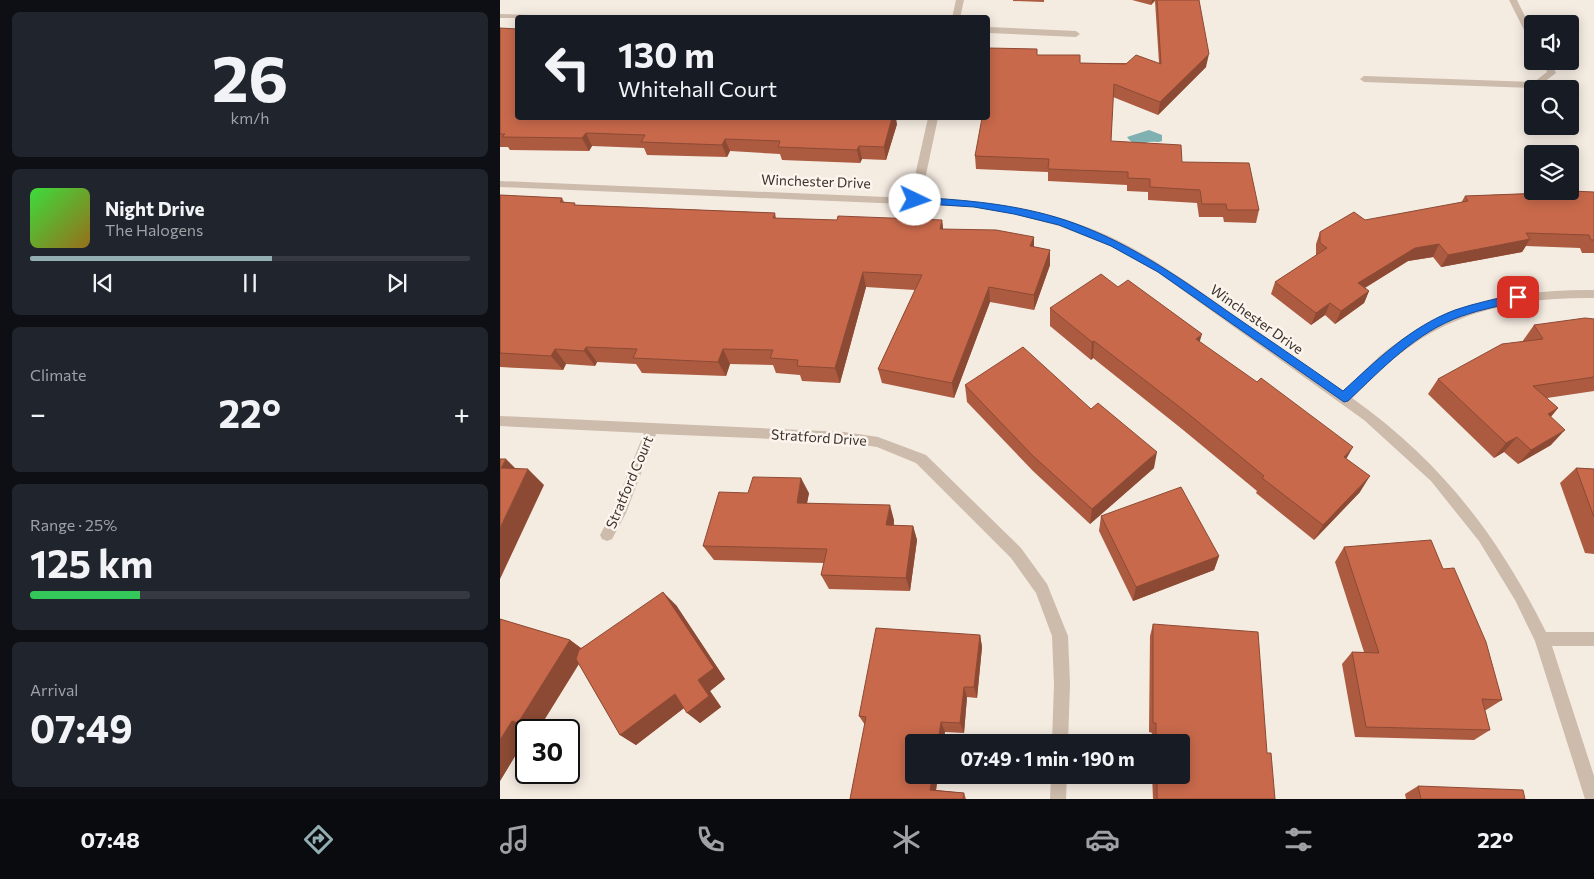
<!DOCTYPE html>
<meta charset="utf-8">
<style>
body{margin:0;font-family:Commissioner,sans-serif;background:#20242c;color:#f1f3f6;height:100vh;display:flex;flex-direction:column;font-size:19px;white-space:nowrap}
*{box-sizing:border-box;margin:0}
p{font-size:16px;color:#9ea1a6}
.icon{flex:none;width:28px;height:28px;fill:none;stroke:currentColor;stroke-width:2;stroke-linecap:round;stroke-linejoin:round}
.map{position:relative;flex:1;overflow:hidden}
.sheet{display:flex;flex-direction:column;gap:12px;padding:12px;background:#0d0f14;width:500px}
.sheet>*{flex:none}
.hud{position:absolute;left:15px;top:15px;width:475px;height:105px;border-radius:5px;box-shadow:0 2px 12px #0003;background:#171b24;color:#f1f3f6;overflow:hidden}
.controls{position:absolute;left:1024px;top:15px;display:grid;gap:10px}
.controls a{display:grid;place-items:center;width:55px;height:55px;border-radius:5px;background:#171b24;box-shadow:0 2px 12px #0003;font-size:25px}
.speed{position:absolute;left:15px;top:719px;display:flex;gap:10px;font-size:25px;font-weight:700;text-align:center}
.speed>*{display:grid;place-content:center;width:65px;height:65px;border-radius:50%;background:#171b24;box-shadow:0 2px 12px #0003;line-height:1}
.speed .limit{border:2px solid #111;border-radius:8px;background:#fff;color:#111}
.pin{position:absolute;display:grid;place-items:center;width:42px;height:42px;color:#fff;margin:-21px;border-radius:10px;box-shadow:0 2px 8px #0006}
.me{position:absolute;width:55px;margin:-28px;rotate:93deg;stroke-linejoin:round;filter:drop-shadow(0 0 4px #0008)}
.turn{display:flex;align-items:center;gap:18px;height:105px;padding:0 20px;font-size:22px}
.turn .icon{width:65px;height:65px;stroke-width:2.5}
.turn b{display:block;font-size:35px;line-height:42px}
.big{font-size:38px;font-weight:700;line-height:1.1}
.sheet .tile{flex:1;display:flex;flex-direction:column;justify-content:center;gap:8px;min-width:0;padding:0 18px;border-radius:8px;background:#20242c}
.sheet .dial{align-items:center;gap:0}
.dial b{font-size:65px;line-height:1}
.song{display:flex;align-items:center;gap:15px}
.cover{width:60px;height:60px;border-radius:8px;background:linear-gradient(135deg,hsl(120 70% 55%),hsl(40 70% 35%))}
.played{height:5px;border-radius:2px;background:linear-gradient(90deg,#92aeb2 55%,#363941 55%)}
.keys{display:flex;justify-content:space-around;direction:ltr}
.heat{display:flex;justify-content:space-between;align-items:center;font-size:28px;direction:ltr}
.charge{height:8px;border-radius:4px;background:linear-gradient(90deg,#34c759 25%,#363941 0)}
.trip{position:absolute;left:405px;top:734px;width:285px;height:50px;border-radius:5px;background:#171b24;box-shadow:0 2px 12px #0003;font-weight:700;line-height:50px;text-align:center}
.dock{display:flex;height:80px;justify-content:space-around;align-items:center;background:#090b0e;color:#9ea1a6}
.dock .icon{width:35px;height:35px}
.dock .on{color:#92aeb2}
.dock b{font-size:22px;color:#f1f3f6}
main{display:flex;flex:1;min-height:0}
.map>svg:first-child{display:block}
</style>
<main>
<section class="sheet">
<div class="tile dial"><b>26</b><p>km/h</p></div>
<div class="tile">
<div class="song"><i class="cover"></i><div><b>Night Drive</b><p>The Halogens</p></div></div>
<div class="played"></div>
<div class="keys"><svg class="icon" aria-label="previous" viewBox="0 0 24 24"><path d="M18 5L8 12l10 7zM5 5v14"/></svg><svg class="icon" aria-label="pause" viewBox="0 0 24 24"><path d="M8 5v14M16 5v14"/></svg><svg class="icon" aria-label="next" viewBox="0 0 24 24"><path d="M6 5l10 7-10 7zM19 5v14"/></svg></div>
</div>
<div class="tile"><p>Climate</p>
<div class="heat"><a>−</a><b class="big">22°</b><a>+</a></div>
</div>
<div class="tile"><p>Range · 25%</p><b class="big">125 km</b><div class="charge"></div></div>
<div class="tile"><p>Arrival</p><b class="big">07:49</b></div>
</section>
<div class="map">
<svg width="1094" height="799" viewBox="0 0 1094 799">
<rect width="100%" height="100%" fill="#f4ebe1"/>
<path fill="#7fb0b2" d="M649 130 662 135V141C658 143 653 141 649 142 640 145 633 146 627 137Z"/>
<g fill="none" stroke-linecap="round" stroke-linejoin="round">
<g fill="#cdbbac" fill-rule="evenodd">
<polygon points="1009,0 1017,0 1032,31 1032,40 1028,38"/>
<polygon points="1042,61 1051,61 1056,73 1036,88 864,82 860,79 864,76 1034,82 1047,72"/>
</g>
<g fill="#cdbbac" fill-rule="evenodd">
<polygon points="456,0 464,0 460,18 452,18"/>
<polygon points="0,14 66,16 70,18 0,18"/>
<polygon points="488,27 576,31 580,34 576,37 488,33"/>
<path d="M428 118H438L421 198C489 201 557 210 619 241 658 261 693 286 728 311 766 338 805 365 843 391 860 376 875 358 894 345 953 302 1022 289 1094 290V298C1024 297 956 309 900 354 883 367 868 383 852 398 941 461 998 536 1046 632H1094V646H1052L1094 776V799H1085L1035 641 1015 600 979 541 931 481 864 420 657 272 610 246 559 226 514 214 474 207 0 187V181L410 198Z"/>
<polygon points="0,416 344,432 378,437 426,455 521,548 547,584 568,636 570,684 568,742 552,742 554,684 552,636 536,593 511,558 416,463 377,447 344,442 156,434 126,513 112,539 107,541 102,539 100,535 113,511 144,433 0,426"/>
<polygon points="551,775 567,775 566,799 550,799"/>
</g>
</g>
<g fill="#ac5a40">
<polygon points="513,0 544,0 544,2 513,1"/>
<polygon points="632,0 699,0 706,67 658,115 613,97 611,141 682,162 759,210 756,223 724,222 723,217 699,217 697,203 648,200 648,192 627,191 627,185 548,181 548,172 476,169 475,156 488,118 488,48 537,55 580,63 659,63 655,1 651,5"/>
<polygon points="0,28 397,124 386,160 362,159 360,163 282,160 280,154 230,151 227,157 147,155 144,148 92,146 89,151 10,150 8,147 0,147"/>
<polygon points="1042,191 1094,192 1094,253 1082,253 1080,248 1026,246 1022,252 941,267 933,257 908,261 865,288 869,291 864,303 835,324 825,315 811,325 771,294 775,282 816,256 816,244 820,232 961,203 965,196 1041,193"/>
<polygon points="0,195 62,198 64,202 77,205 275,213 276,218 337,220 442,220 443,229 534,237 534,247 550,250 550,265 534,310 490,302 454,398 382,383 378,369 415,290 366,287 340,383 302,381 300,375 276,373 273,365 230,364 226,376 142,373 136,364 97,362 95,366 66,364 63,370 0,367"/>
<polygon points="618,287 700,342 846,459 860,492 814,540 756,493 757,491 682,429 593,358 591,360 550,326 550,308"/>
<polygon points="1094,319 1094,391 1047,398 1058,408 1051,417 1051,445 1018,464 1004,452 994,458 928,394 938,379 1022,342 1034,325"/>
<polygon points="465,385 591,409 654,468 590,524 533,471 467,402"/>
<polygon points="1076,468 1094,469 1094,554 1085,553 1060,483"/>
<polygon points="248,493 309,493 307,503 394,520 394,525 413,526 417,540 410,591 329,589 321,575 324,563 214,560 203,546"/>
<polygon points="601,516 719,556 714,570 633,601 599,531"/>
<polygon points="844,547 943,569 1002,700 986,710 985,710 990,730 974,740 855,737 842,664 852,652 864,652 835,562"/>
<polygon points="176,605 225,679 210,691 221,707 200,723 184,708 136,745 120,735 79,664 38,730 26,730 26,738 0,781 0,619 70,640 81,648"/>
<polygon points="653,624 767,753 775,799 653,799 652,775 681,775 681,742 652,742 652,733 649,732 650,636"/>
<polygon points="480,635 482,647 477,698 467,697 464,733 445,732 443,742 414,742 414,775 438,775 436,790 464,793 466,799 350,799 365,725 359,716"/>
<polygon points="918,786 1025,799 906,799 905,794"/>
</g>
<g fill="#8c4a34">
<polygon points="652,0 655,0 651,5"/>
<polygon points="709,54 706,67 658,115 660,102"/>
<polygon points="392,118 396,118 397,124 386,160 384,147"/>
<polygon points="86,133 92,146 89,151 82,138"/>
<polygon points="225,139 230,151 227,157 222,145"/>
<polygon points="359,146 362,159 360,163 357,150"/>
<polygon points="442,220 444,236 440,229"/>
<polygon points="534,237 534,253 530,246"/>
<polygon points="1030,239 1022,252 941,267 948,255"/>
<polygon points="939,244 933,257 908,261 853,295 858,283 915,248"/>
<polygon points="550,250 550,265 534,310 534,295"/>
<polygon points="363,272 366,287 340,383 335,368"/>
<polygon points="489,287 490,302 454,398 452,383"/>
<polygon points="869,291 864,303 835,324 841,311"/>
<polygon points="830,303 825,315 811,325 816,313"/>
<polygon points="702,334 697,351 696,339"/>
<polygon points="594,341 593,358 591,360 592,342"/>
<polygon points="86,347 97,362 95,366 84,351"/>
<polygon points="55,349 66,364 63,370 51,356"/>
<polygon points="223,349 230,364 226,376 218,362"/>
<polygon points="1058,408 1045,423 1048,414"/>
<polygon points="1065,430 1051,445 1018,464 1031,450"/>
<polygon points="1017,437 1004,452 994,458 1006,443"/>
<polygon points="853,447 844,463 844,457"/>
<polygon points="657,452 654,468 590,524 592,509"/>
<polygon points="6,459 22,475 1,468"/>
<polygon points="28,469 44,485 0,579 0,528"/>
<polygon points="870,476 860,492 814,540 823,525"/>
<polygon points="301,478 309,493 304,518 297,503"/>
<polygon points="390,505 394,520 391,540 386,525"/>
<polygon points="413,526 417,540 410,591 406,578"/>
<polygon points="719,556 714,570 633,601 636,587"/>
<polygon points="163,592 176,605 225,679 210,691 221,707 200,723 187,713 198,680"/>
<polygon points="480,635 482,647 477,698 474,687"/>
<polygon points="70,640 86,652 38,730 32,730 18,723"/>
<polygon points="464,687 467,697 464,733 460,723"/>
<polygon points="175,694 188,705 136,745 120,735"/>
<polygon points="12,721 30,730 26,730 26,738 0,781 0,740"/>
<polygon points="441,722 445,732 443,742 438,742"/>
<polygon points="433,775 438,775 435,798 430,790"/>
</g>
<g fill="#c8694b" stroke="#8c4a34">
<polygon points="657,0 699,0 709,54 660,102 614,84 611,141 681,145 682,162 749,163 759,210 727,210 726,204 702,204 700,190 650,187 650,179 628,178 628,172 548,169 549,159 475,156 482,118 488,118 488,90 489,82 488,82 488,48 537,49 537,55 580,55 580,63 626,64 636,55 661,64"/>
<polygon points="0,28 18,29 18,118 392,118 384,147 359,146 357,150 278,147 280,141 225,139 222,145 141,142 145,135 86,133 82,138 2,137 5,134 0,134"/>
<polygon points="1044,191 1070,191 1094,192 1094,240 1091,240 1089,235 1026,233 1030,239 948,255 939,244 915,248 858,283 869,291 841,311 830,303 816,313 775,282 827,248 820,243 820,232 854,212 865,220 968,201 965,196 1045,193"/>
<polygon points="0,195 62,198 60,202 75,203 74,205 275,213 273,218 337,220 338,216 442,220 440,229 496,230 534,237 530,246 550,250 534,295 489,287 452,383 378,369 422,275 363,272 335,368 297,366 298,360 270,358 273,350 223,349 218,362 133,358 137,349 86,347 84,351 55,349 51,356 0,353"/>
<polygon points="601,274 618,287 628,280 702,334 696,339 757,382 761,378 853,447 844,457 870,476 823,525 762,478 764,476 686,412 594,341 592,342 550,308"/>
<polygon points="1085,318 1094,319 1094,377 1033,386 1058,408 1048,414 1065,430 1031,450 1017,437 1006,443 938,379 1002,344 1043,339 1034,325"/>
<polygon points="523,347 591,409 598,403 657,452 592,509 533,456 465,385"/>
<polygon points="0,459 6,459 1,468 28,469 0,528"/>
<polygon points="1076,468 1094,469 1094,517"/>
<polygon points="253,477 301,478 297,503 390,505 386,525 413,526 406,578 321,575 327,549 203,546 219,492 248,493"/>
<polygon points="681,487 719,556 636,587 601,516"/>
<polygon points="931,540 943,569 954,568 986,642 1002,700 982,699 990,730 866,727 852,652 879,653 844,547"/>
<polygon points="163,592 214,668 198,680 209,696 187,713 175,694 120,735 76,659 79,650"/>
<polygon points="0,619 70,640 18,723 12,721 0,740"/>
<polygon points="653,624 758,632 767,753 771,753 775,799 657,799 657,775 681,775 681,742 656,742 656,723 653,723"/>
<polygon points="376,628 480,635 474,687 464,687 460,723 441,722 438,742 414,742 414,775 433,775 430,790 464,793 463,799 350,799 366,717 359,716"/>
<polygon points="918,786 1023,790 1025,799 921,799"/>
</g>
<path fill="#1a73e8" stroke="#114b97" d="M415 197C466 200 516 204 565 220 625 240 676 275 727 311 766 338 805 364 843 391 877 360 910 327 955 310 975 303 997 299 1018 293L1023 297 1022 300C1002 306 981 309 962 316 916 332 882 369 848 401L844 402 658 272 611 246 559 225 514 214 474 207 412 203 410 200Z"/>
<g text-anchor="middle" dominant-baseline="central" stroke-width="5" stroke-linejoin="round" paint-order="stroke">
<g font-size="14" fill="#3b302b" stroke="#fbf5ee">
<text transform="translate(316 181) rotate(2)">Winchester Drive</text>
<text transform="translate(757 319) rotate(35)">Winchester Drive</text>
<text transform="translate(319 437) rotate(4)">Stratford Drive</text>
<text transform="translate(129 482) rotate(-67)">Stratford Court</text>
</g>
</g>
</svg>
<div class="controls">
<a><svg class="icon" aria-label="sound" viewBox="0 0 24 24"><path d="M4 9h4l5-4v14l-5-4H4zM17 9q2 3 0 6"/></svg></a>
<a><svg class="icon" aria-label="search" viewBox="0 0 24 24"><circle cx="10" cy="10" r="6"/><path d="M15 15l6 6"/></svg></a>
<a><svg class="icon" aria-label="layers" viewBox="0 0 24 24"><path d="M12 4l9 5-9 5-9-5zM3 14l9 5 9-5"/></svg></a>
</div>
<div class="speed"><div class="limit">30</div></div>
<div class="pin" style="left:1018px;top:297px;background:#d93025"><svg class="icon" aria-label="arrive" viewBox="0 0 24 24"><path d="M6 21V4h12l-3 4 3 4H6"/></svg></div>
<svg class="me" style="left:415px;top:200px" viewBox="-20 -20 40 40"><circle r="19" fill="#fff"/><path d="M0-13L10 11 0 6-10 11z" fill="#1a73e8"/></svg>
<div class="trip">07:49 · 1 min · 190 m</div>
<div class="hud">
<div class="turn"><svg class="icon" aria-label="left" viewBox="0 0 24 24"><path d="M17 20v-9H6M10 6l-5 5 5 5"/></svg><div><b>130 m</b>Whitehall Court</div></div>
</div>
</div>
</main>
<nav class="dock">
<b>07:48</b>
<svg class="icon on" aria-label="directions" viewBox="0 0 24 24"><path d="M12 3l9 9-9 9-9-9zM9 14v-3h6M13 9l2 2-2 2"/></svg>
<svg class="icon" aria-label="music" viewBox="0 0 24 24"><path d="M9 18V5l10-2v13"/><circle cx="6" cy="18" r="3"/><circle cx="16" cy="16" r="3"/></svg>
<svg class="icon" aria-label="phone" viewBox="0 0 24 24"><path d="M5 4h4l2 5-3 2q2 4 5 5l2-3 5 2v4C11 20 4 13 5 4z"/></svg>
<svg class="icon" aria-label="climate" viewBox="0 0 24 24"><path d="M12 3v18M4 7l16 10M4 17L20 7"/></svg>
<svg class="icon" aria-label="car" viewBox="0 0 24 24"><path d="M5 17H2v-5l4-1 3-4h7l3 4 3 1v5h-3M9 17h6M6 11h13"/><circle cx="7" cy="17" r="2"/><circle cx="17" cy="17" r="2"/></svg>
<svg class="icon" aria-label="filters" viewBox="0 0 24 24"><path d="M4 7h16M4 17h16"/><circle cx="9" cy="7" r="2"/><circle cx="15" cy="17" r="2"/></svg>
<b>22°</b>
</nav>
